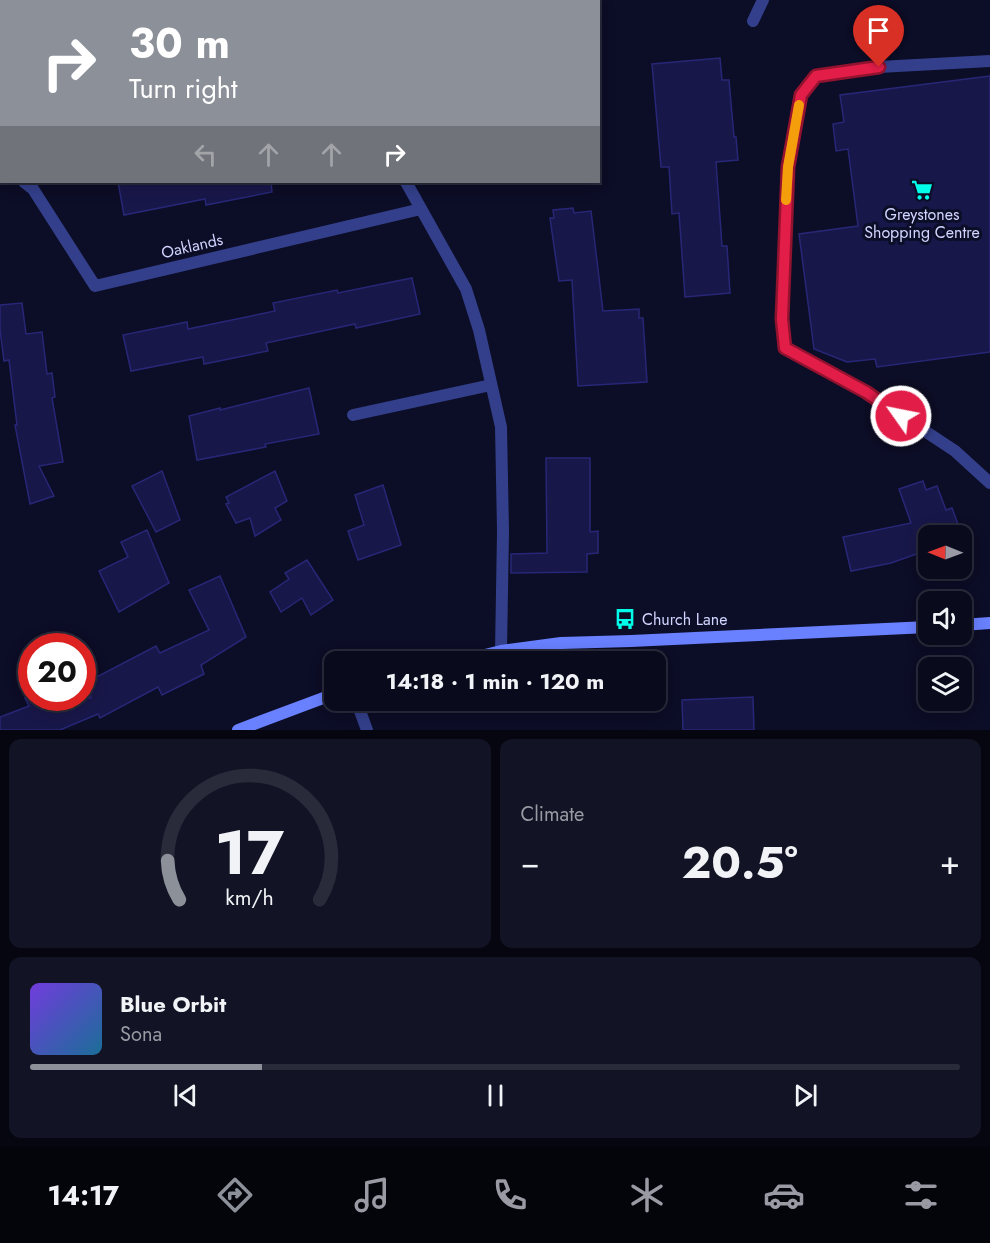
<!DOCTYPE html>
<meta charset="utf-8">
<style>
body{margin:0;font-family:Jost,sans-serif;background:#121325;color:#f1f3f6;height:100vh;display:flex;flex-direction:column;font-size:22px;white-space:nowrap}
*{box-sizing:border-box;margin:0}
p{font-size:20px;color:#999aa3}
.icon{flex:none;width:33px;height:33px;fill:none;stroke:currentColor;stroke-width:2;stroke-linecap:round;stroke-linejoin:round}
.map{position:relative;height:730px;overflow:hidden}
.panel{display:flex;flex-direction:column;gap:9px;padding:9px;background:#05060f;flex:1}
.panel>*{flex:none}
.top-card{position:absolute;left:0px;top:0px;width:600px;height:183px;box-shadow:0 3px 15px #0003,0 0 0 2px #292b3b;background:#8c9099;color:#fff;overflow:hidden}
.needle{width:39px;rotate:271deg}
.fabs{position:absolute;left:918px;top:525px;display:grid;gap:12px}
.fabs a{display:grid;place-items:center;width:54px;height:54px;border-radius:12px;background:#090a1c;box-shadow:0 3px 15px #0003,0 0 0 2px #292b3b;font-size:30px}
.speed{position:absolute;left:18px;top:633px;display:flex;gap:12px;font-size:30px;font-weight:700;text-align:center}
.speed>*{display:grid;place-content:center;width:78px;height:78px;border-radius:50%;background:#090a1c;box-shadow:0 3px 15px #0003,0 0 0 2px #292b3b;line-height:1}
.speed .limit{border:9px solid #d22;background:#fff;color:#111}
.pin{position:absolute;display:grid;place-items:center;width:51px;height:51px;color:#fff;margin:-62px -26px;border-radius:50% 50% 50% 0;rotate:-45deg;box-shadow:0 0 6px #0007}
.pin .icon{rotate:45deg}
.me{position:absolute;width:66px;margin:-33px;rotate:303deg;stroke-linejoin:round;filter:drop-shadow(0 0 4px #0008)}
.turn{display:flex;align-items:center;gap:21px;height:126px;padding:0 30px;font-size:27px}
.turn .icon{width:78px;height:78px;stroke-width:2.5}
.turn b{display:block;font-size:42px;line-height:51px}
.lanes{display:flex;align-items:center;height:57px;padding:0 30px;background:#0003;justify-content:center;gap:30px;direction:ltr}
.lanes .off{opacity:.35}
.big{font-size:45px;font-weight:700;line-height:1.1}
.panel .card{flex:1;display:flex;flex-direction:column;justify-content:center;gap:9px;min-width:0;padding:0 21px;border-radius:12px;background:#121325}
.panel .dial{align-items:center;gap:0}
.dial svg{height:156px;overflow:visible;fill:none;stroke:#292b3b;stroke-width:7;stroke-linecap:round;text-anchor:middle}
.dial text{fill:#f1f3f6;stroke:none}
.song{display:flex;align-items:center;gap:18px}
.cover{width:72px;height:72px;border-radius:9px;background:linear-gradient(135deg,hsl(260 70% 55%),hsl(200 70% 35%))}
.played{height:6px;border-radius:3px;background:linear-gradient(90deg,#8c9099 25%,#292b3b 25%)}
.keys{display:flex;justify-content:space-around;direction:ltr}
.heat{display:flex;justify-content:space-between;align-items:center;font-size:33px;direction:ltr}
.panel .tiles{flex:1;display:grid;gap:9px;grid-template-columns:1fr 1fr}
.card:last-child{grid-column:span 2}
.trip{position:absolute;left:324px;top:651px;width:342px;height:60px;border-radius:12px;background:#090a1c;box-shadow:0 3px 15px #0003,0 0 0 2px #292b3b;font-weight:700;line-height:60px;text-align:center}
.dock{display:flex;height:96px;justify-content:space-around;align-items:center;background:#04040b;color:#999aa3}
.dock .icon{width:42px;height:42px}
.dock .selected{color:#8c9099}
.dock b{font-size:27px;color:#f1f3f6}
.map>svg:first-child{display:block}
</style>
<div class="map">
<svg width="990" height="730" viewBox="0 0 990 730">
<rect width="100%" height="100%" fill="#0c0d26"/>
<polygon fill="#0f3129" points="0,0 117,0 117,1 2,2 1,126 0,125"/>
<g fill="#181749" stroke="#282777" stroke-width="1.5">
<polygon points="720,58 722,80 729,80 734,137 736,137 738,160 716,162 722,246 727,246 730,293 685,297 679,213 672,214 669,167 661,167 652,64"/>
<polygon points="990,76 990,352 877,367 875,359 847,362 814,349 799,234 858,226 848,149 836,151 833,124 844,122 840,95"/>
<polygon points="118,182 271,182 272,192 206,205 205,199 124,215"/>
<polygon points="573,208 574,213 591,211 603,311 639,309 639,318 643,318 647,382 578,386 572,280 559,281 550,218 554,218 553,210"/>
<polygon points="412,278 420,314 356,328 355,324 266,343 268,351 204,364 203,357 131,371 123,335 187,322 188,329 275,311 273,303 337,290 338,293"/>
<polygon points="22,303 26,334 42,332 47,374 52,373 55,397 52,398 63,462 39,466 54,496 30,504 15,425 17,425 9,360 4,361 0,330 0,305"/>
<polygon points="309,388 319,434 265,444 266,447 197,460 189,416 220,408 220,410"/>
<polygon points="546,458 590,458 590,532 598,531 598,553 587,554 587,572 511,573 511,554 547,553"/>
<polygon points="162,471 180,520 156,532 132,486"/>
<polygon points="275,471 287,501 275,508 281,520 255,536 250,518 236,523 226,504 229,503 226,497"/>
<polygon points="923,481 926,490 937,486 946,510 952,508 963,538 962,539 962,536 928,536 928,550 891,563 851,571 843,537 911,523 899,489"/>
<polygon points="383,485 401,545 358,560 348,531 364,525 355,495"/>
<polygon points="147,530 169,583 119,612 99,571 128,557 121,542"/>
<polygon points="307,560 333,600 311,615 302,598 281,612 270,592 289,579 285,573"/>
<polygon points="220,576 246,637 201,665 204,674 162,695 158,687 100,718 98,714 60,730 0,730 0,717 29,706 25,698 91,698 85,683 156,646 160,653 209,630 189,590"/>
<polygon points="753,697 754,730 683,730 682,700"/>
</g>
<g fill="none" stroke-linecap="round" stroke-linejoin="round">
<g stroke="#333f8a" stroke-width="12">
<polyline points="990,61 879,67 816,76 801,95 788,167 782,319 785,348 866,392 955,451 990,483"/>
<polyline points="353,415 491,385"/>
</g>
<g stroke="#333f8a" stroke-width="12">
<polyline points="332,0 333,2"/>
<polyline points="753,21 763,0"/>
<polyline points="0,163 2,164"/>
<polyline points="24,182 33,189 95,286 421,209"/>
<polyline points="406,182 466,289 479,330 501,427 503,531 501,651"/>
<polyline points="356,700 367,730"/>
</g>
<g stroke="#6980ff" stroke-width="12">
<polyline points="962,625 990,623"/>
<polyline points="457,662 501,651 561,643 631,641 928,627"/>
<polyline points="238,730 334,694"/>
</g>
</g>
<g fill="none" stroke-linecap="round" stroke-linejoin="round">
<defs>
<polyline id="route" points="879,67 816,76 801,95 788,167 782,319 785,348 866,392 901,416"/>
</defs>
<use href="#route" stroke="#92132f" stroke-width="15"/>
<use href="#route" stroke="#e11d48" stroke-width="10"/>
<polyline stroke="#f59e0b" stroke-width="10" points="786,200 788,167 799,105"/>
</g>
<defs>
<symbol id="supermarket-bare" viewBox="-9 -9 18 18"><path d="M-6-5.5h2.5l.6 2H6L4.5 2H-2.5L-4.4-4H-6ZM-1.5 3.2a1.3 1.3 0 1 0 .1 0ZM3 3.2a1.3 1.3 0 1 0 .1 0Z" fill="#00fde9" stroke="#0c0d26" stroke-width="2.5" paint-order="stroke"/></symbol>
<symbol id="bus-bare" viewBox="-9 -9 18 18"><path d="M-5-6H5V4H4V6H2V4H-2V6H-4V4H-5ZM-3.5-4V0h7V-4ZM-3.5 1.2v1.5H-2V1.2ZM2 1.2v1.5H3.5V1.2Z" fill="#00fde9" stroke="#0c0d26" stroke-width="2.5" paint-order="stroke"/></symbol>
</defs>
<g fill-rule="evenodd">
<use href="#supermarket-bare" x="907" y="175" width="30" height="30"/>
<use href="#bus-bare" x="610" y="604" width="30" height="30"/>
</g>
<g text-anchor="middle" dominant-baseline="central" stroke-width="6" stroke-linejoin="round" paint-order="stroke">
<g font-size="16" fill="#d2d5ff" stroke="#0c0d26">
<text x="922" y="214">Greystones<tspan x="922" dy="18">Shopping Centre</tspan></text>
<text x="642" y="619" text-anchor="start">Church Lane</text>
</g>
<g font-size="16" fill="#d2d5ff" stroke="#0c0d26">
<text transform="translate(192 246) rotate(-13)">Oaklands</text>
</g>
</g>
</svg>
<div class="fabs">
<a><svg class="needle" viewBox="-14 -14 28 28"><path d="M0-13l5 13h-10z" fill="#e53935"/><path d="M0 13l5-13h-10z" fill="#999aa3"/></svg></a>
<a><svg class="icon" aria-label="sound" viewBox="0 0 24 24"><path d="M4 9h4l5-4v14l-5-4H4zM17 9q2 3 0 6"/></svg></a>
<a><svg class="icon" aria-label="layers" viewBox="0 0 24 24"><path d="M12 4l9 5-9 5-9-5zM3 14l9 5 9-5"/></svg></a>
</div>
<div class="speed"><div class="limit">20</div></div>
<div class="pin" style="left:879px;top:67px;background:#d93025"><svg class="icon" aria-label="arrive" viewBox="0 0 24 24"><path d="M6 21V4h12l-3 4 3 4H6"/></svg></div>
<svg class="me" style="left:901px;top:416px" viewBox="-20 -20 40 40"><circle r="17" fill="#e11d48" stroke="#fff" stroke-width="3"/><path d="M0-11L8 9 0 5-8 9z" fill="#fff"/></svg>
<div class="trip">14:18 · 1 min · 120 m</div>
<div class="top-card">
<div class="turn"><svg class="icon" aria-label="right" viewBox="0 0 24 24"><path d="M7 20v-9h11M14 6l5 5-5 5"/></svg><div><b>30 m</b>Turn right</div></div>
<div class="lanes"><svg class="icon off" aria-label="left" viewBox="0 0 24 24"><path d="M17 20v-9H6M10 6l-5 5 5 5"/></svg><svg class="icon off" aria-label="ahead" viewBox="0 0 24 24"><path d="M12 20V5M6 11l6-6 6 6"/></svg><svg class="icon off" aria-label="ahead" viewBox="0 0 24 24"><path d="M12 20V5M6 11l6-6 6 6"/></svg><svg class="icon" aria-label="right" viewBox="0 0 24 24"><path d="M7 20v-9h11M14 6l5 5-5 5"/></svg></div>
</div>
</div>
<section class="panel">
<div class="tiles">
<div class="card dial"><svg viewBox="0 0 100 80">
<path d="M14 69A42 42 0 1 1 86 69"/>
<path d="M14 69A42 42 0 0 1 8 49" stroke="#8c9099"/>
<text x="50" y="56" font-size="32" font-weight="700">17</text>
<text x="50" y="72" font-size="11">km/h</text>
</svg></div>
<div class="card"><p>Climate</p>
<div class="heat"><a>−</a><b class="big">20.5°</b><a>+</a></div>
</div>
<div class="card">
<div class="song"><i class="cover"></i><div><b>Blue Orbit</b><p>Sona</p></div></div>
<div class="played"></div>
<div class="keys"><svg class="icon" aria-label="previous" viewBox="0 0 24 24"><path d="M18 5L8 12l10 7zM5 5v14"/></svg><svg class="icon" aria-label="pause" viewBox="0 0 24 24"><path d="M8 5v14M16 5v14"/></svg><svg class="icon" aria-label="next" viewBox="0 0 24 24"><path d="M6 5l10 7-10 7zM19 5v14"/></svg></div>
</div>
</div>
</section>
<nav class="dock">
<b>14:17</b>
<svg class="icon selected" aria-label="directions" viewBox="0 0 24 24"><path d="M12 3l9 9-9 9-9-9zM9 14v-3h6M13 9l2 2-2 2"/></svg>
<svg class="icon" aria-label="music" viewBox="0 0 24 24"><path d="M9 18V5l10-2v13"/><circle cx="6" cy="18" r="3"/><circle cx="16" cy="16" r="3"/></svg>
<svg class="icon" aria-label="phone" viewBox="0 0 24 24"><path d="M5 4h4l2 5-3 2q2 4 5 5l2-3 5 2v4C11 20 4 13 5 4z"/></svg>
<svg class="icon" aria-label="climate" viewBox="0 0 24 24"><path d="M12 3v18M4 7l16 10M4 17L20 7"/></svg>
<svg class="icon" aria-label="car" viewBox="0 0 24 24"><path d="M5 17H2v-5l4-1 3-4h7l3 4 3 1v5h-3M9 17h6M6 11h13"/><circle cx="7" cy="17" r="2"/><circle cx="17" cy="17" r="2"/></svg>
<svg class="icon" aria-label="filters" viewBox="0 0 24 24"><path d="M4 7h16M4 17h16"/><circle cx="9" cy="7" r="2"/><circle cx="15" cy="17" r="2"/></svg>
</nav>
